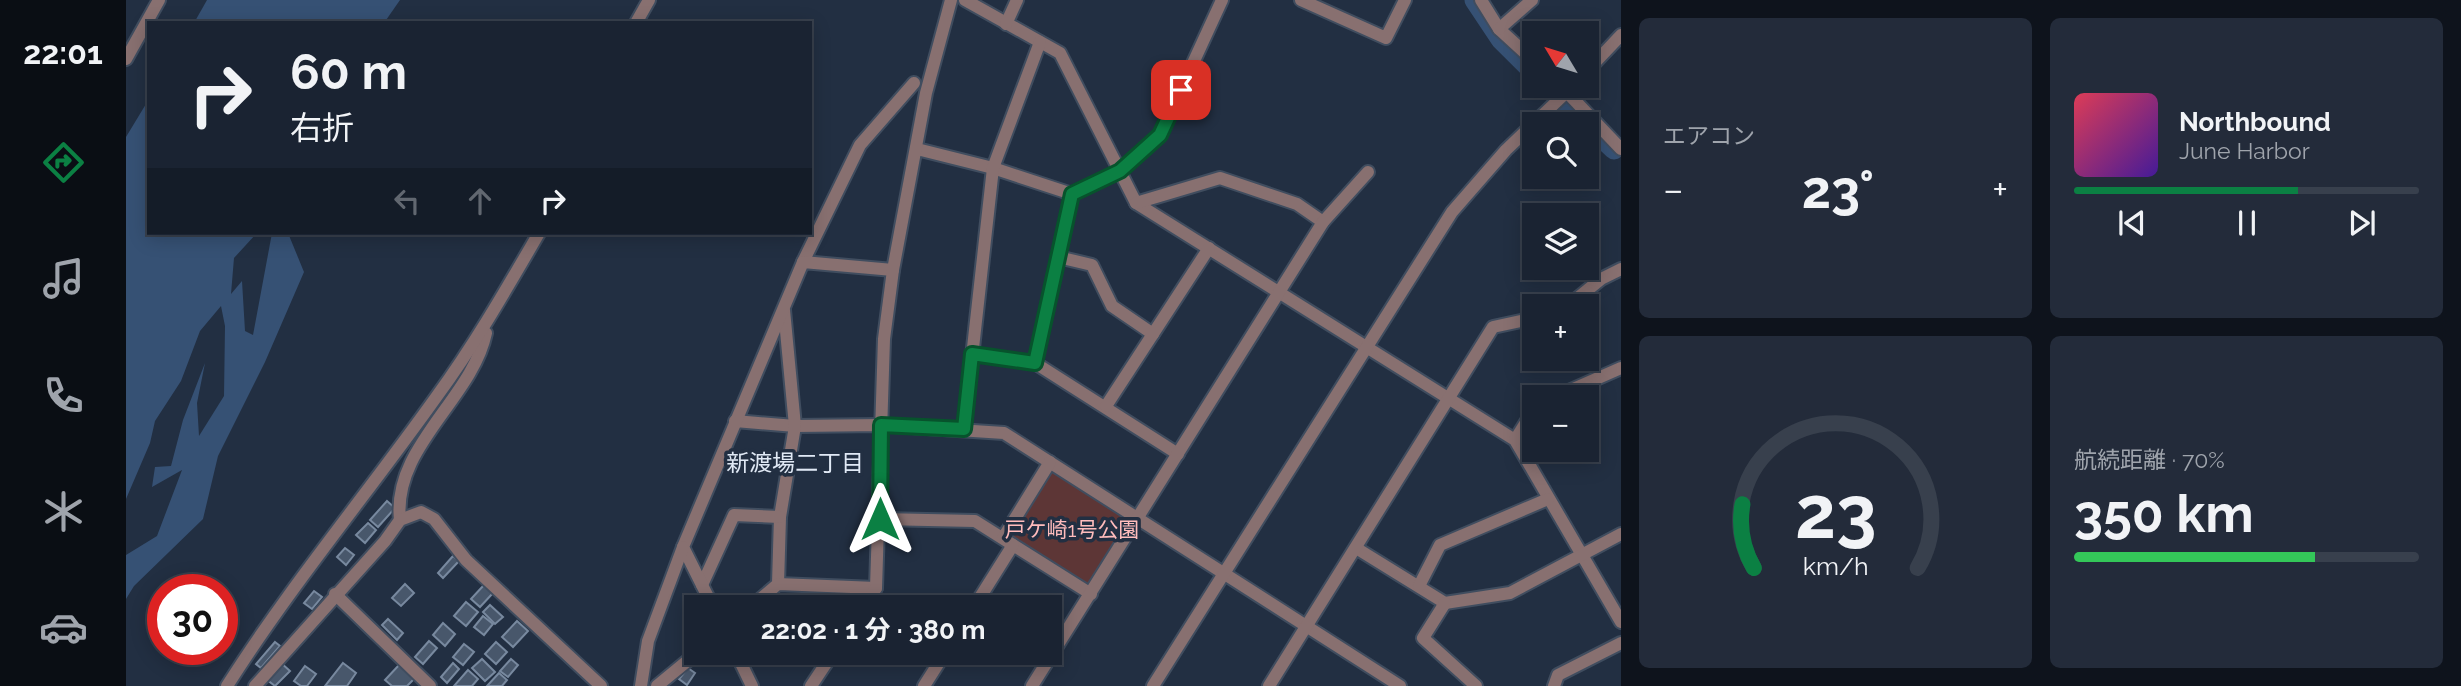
<!DOCTYPE html>
<html lang="ja">
<meta charset="utf-8">
<style>
body{margin:0;font-family:Raleway,"Noto Sans JP",sans-serif;background:#232b3a;color:#f1f3f6;height:100vh;display:flex;flex-direction:column;font-size:26px;white-space:nowrap}
*{box-sizing:border-box;margin:0}
p{font-size:23px;color:#9fa4ac}
.icon{flex:none;width:38px;height:38px;fill:none;stroke:currentColor;stroke-width:2;stroke-linecap:round;stroke-linejoin:round}
.map{position:relative;flex:1;overflow:hidden}
.details{display:flex;flex-direction:column;gap:18px;padding:18px;background:#0e131c;width:840px}
.details>*{flex:none}
.hud{position:absolute;left:21px;top:21px;width:665px;height:214px;border-radius:0px;box-shadow:0 4px 18px #0003,0 0 0 2px #38404d;background:#1a2332;color:#f1f3f6;overflow:hidden}
.needle{width:46px;rotate:308deg}
.fabs{position:absolute;left:1396px;top:21px;display:grid;gap:14px}
.fabs a{display:grid;place-items:center;width:77px;height:77px;border-radius:0px;background:#1a2332;box-shadow:0 4px 18px #0003,0 0 0 2px #38404d;font-size:35px}
.speed{position:absolute;left:21px;top:574px;display:flex;gap:14px;font-size:35px;font-weight:700;text-align:center}
.speed>*{display:grid;place-content:center;width:91px;height:91px;border-radius:50%;background:#1a2332;box-shadow:0 4px 18px #0003,0 0 0 2px #38404d;line-height:1}
.speed .limit{border:10px solid #d22;background:#fff;color:#111}
.pin{position:absolute;display:grid;place-items:center;width:60px;height:60px;color:#fff;margin:-30px;border-radius:14px;box-shadow:0 4px 10px #0006}
.me{position:absolute;width:77px;margin:-38px;rotate:0deg;stroke-linejoin:round;filter:drop-shadow(0 0 5px #0008)}
.turn{display:flex;align-items:center;gap:24px;height:147px;padding:0 28px;font-size:32px}
.turn .icon{width:91px;height:91px;stroke-width:2.5}
.turn b{display:block;font-size:49px;line-height:60px}
.lanes{display:flex;align-items:center;height:66px;padding:0 28px;background:#0003;justify-content:center;gap:35px;direction:ltr}
.lanes .off{opacity:.35}
.big{font-size:52px;font-weight:700;line-height:1.1}
.details .widget{flex:1;display:flex;flex-direction:column;justify-content:center;gap:10px;min-width:0;padding:0 24px;border-radius:10px;background:#232b3a}
.details .dial{align-items:center;gap:0}
.dial svg{height:182px;overflow:visible;fill:none;stroke:#38404d;stroke-width:7;stroke-linecap:round;text-anchor:middle}
.dial text{fill:#f1f3f6;stroke:none}
.song{display:flex;align-items:center;gap:21px}
.cover{width:84px;height:84px;border-radius:10px;background:linear-gradient(135deg,hsl(350 70% 55%),hsl(260 70% 35%))}
.played{height:7px;border-radius:4px;background:linear-gradient(90deg,#0b8043 65%,#38404d 65%)}
.keys{display:flex;justify-content:space-around;direction:ltr}
.heat{display:flex;justify-content:space-between;align-items:center;font-size:38px;direction:ltr}
.charge{height:10px;border-radius:5px;background:linear-gradient(90deg,#34c759 70%,#38404d 0)}
.details .tiles{flex:1;display:grid;gap:18px;grid-template-columns:repeat(2,1fr)}
.trip{position:absolute;left:558px;top:595px;width:378px;height:70px;border-radius:0px;background:#1a2332;box-shadow:0 4px 18px #0003,0 0 0 2px #38404d;font-weight:700;line-height:70px;text-align:center}
main{display:flex;flex:1;min-height:0}
.dock{display:flex;flex-direction:column;width:126px;justify-content:space-around;align-items:center;background:#0a0e14;color:#9fa4ac}
.dock .icon{width:49px;height:49px}
.dock .selected{color:#0b8043}
.dock b{font-size:32px;color:#f1f3f6}
.map>svg:first-child{display:block}
</style>
<main>
<nav class="dock">
<b>22:01</b>
<svg class="icon selected" aria-label="directions" viewBox="0 0 24 24"><path d="M12 3l9 9-9 9-9-9zM9 14v-3h6M13 9l2 2-2 2"/></svg>
<svg class="icon" aria-label="music" viewBox="0 0 24 24"><path d="M9 18V5l10-2v13"/><circle cx="6" cy="18" r="3"/><circle cx="16" cy="16" r="3"/></svg>
<svg class="icon" aria-label="phone" viewBox="0 0 24 24"><path d="M5 4h4l2 5-3 2q2 4 5 5l2-3 5 2v4C11 20 4 13 5 4z"/></svg>
<svg class="icon" aria-label="climate" viewBox="0 0 24 24"><path d="M12 3v18M4 7l16 10M4 17L20 7"/></svg>
<svg class="icon" aria-label="car" viewBox="0 0 24 24"><path d="M5 17H2v-5l4-1 3-4h7l3 4 3 1v5h-3M9 17h6M6 11h13"/><circle cx="7" cy="17" r="2"/><circle cx="17" cy="17" r="2"/></svg>
</nav>
<div class="map">
<svg width="1495" height="686" viewBox="0 0 1495 686">
<rect width="100%" height="100%" fill="#222f42"/>
<polygon fill="#5d3636" points="926,469 1006,520 963,587 884,537"/>
<g fill="#365174">
<polygon points="81,0 274,0 258,23 68,23"/>
<polygon points="23,99 23,233 131,233 108,258 105,294 116,281 119,331 127,335 146,233 162,233 178,272 139,362 92,456 77,519 8,586 0,599 0,555 31,536 56,470 26,487 29,467 45,466 57,420 79,363 71,403 73,436 98,396 99,326 95,306 74,331 55,381 29,421 24,443 0,499 0,137"/>
</g>
<g fill="none" stroke-linecap="round" stroke-linejoin="round">
<g stroke="#365174" stroke-width="21">
<polyline points="1349,0 1375,39 1409,73"/>
<polyline points="1442,105 1488,149"/>
</g>
</g>
<g fill="#48576b" stroke="#78899f" stroke-width="2">
<polygon points="261,501 269,508 252,527 244,520"/>
<polygon points="242,523 250,530 239,543 230,535"/>
<polygon points="219,548 228,555 220,565 211,557"/>
<polygon points="327,556 333,561 317,578 312,573"/>
<polygon points="279,584 288,593 275,606 266,598"/>
<polygon points="358,585 367,593 354,607 345,599"/>
<polygon points="188,591 196,597 186,609 178,603"/>
<polygon points="340,602 352,612 340,626 328,616"/>
<polygon points="364,605 377,617 369,624 357,612"/>
<polygon points="357,616 367,624 358,635 348,627"/>
<polygon points="262,619 277,633 271,640 256,625"/>
<polygon points="391,621 402,631 387,647 376,637"/>
<polygon points="317,623 329,634 319,646 307,635"/>
<polygon points="303,641 311,648 297,664 289,657"/>
<polygon points="149,642 154,646 135,668 130,664"/>
<polygon points="370,642 381,652 370,664 359,654"/>
<polygon points="338,644 348,652 337,665 327,657"/>
<polygon points="356,659 369,672 359,681 346,668"/>
<polygon points="385,659 392,665 382,677 374,671"/>
<polygon points="154,662 164,671 149,686 140,679"/>
<polygon points="217,663 230,673 221,686 199,686"/>
<polygon points="327,663 333,669 321,683 315,677"/>
<polygon points="274,664 289,678 281,686 266,686 259,680"/>
<polygon points="179,666 190,674 181,686 175,686 168,681"/>
<polygon points="562,668 569,673 561,685 553,679"/>
<polygon points="342,670 352,679 346,686 328,686"/>
<polygon points="373,673 381,680 376,686 361,686"/>
</g>
<g fill="none" stroke-linecap="round" stroke-linejoin="round">
<defs>
<g id="minor">
<polyline points="839,0 934,53 1010,203 1389,440 1495,622"/>
<polyline points="1175,0 1260,38 1279,0"/>
<polyline points="1355,0 1373,29 1409,62"/>
<polyline points="510,23 523,0"/>
<polyline points="880,24 891,0"/>
<polyline points="1373,29 1406,0"/>
<polyline points="0,59 33,0"/>
<polyline points="1461,71 1495,35"/>
<polyline points="1435,86 1495,149"/>
<polyline points="791,149 867,168 946,194 994,171 1034,135 1096,0"/>
<polyline points="1010,203 1094,178 1171,204 1197,222"/>
<polyline points="932,257 966,265 986,306 1027,334"/>
<polyline points="677,262 734,145 788,83"/>
<polyline points="1442,306 1475,279 1495,269"/>
<polyline points="846,354 909,363 1052,454"/>
<polyline points="909,363 946,194"/>
<polyline points="1429,397 1495,368"/>
<polyline points="980,406 1083,248"/>
<polyline points="609,421 669,426 755,425 878,433 1274,686"/>
<polyline points="838,429 867,168 914,42"/>
<polyline points="1389,440 1409,408"/>
<polyline points="754,519 849,521 965,594"/>
<path d="M274 520C266 447 346 399 360 333"/>
<polyline points="877,538 924,462"/>
<polyline points="1230,548 1319,603 1384,593 1495,534"/>
<polyline points="652,584 654,517 669,426 658,310"/>
<polyline points="576,585 608,515 654,517"/>
<polyline points="1293,586 1314,545 1422,499"/>
<polyline points="209,594 304,686"/>
<polyline points="1319,603 1297,638 1350,686"/>
<polyline points="587,607 557,547 677,262 767,270"/>
<polyline points="625,607 652,584 750,588"/>
<polyline points="737,607 750,588 758,339 767,270 800,93 825,0"/>
<polyline points="848,607 887,545"/>
<polyline points="610,653 626,686"/>
<path d="M101 686C165 585 242 493 311 396 349 344 381 288 413 233"/>
<polyline points="129,686 259,541 274,520 295,512 308,519 340,560 475,686"/>
<polyline points="515,686 522,641 557,547"/>
<polyline points="531,686 571,653"/>
<polyline points="685,686 707,653"/>
<polyline points="798,686 819,653"/>
<polyline points="906,686 1197,222 1242,172"/>
<polyline points="1027,686 1326,212 1380,150 1447,86"/>
<polyline points="1143,686 1367,327 1409,318"/>
<polyline points="1428,686 1432,675 1495,643"/>
</g>
</defs>
<use href="#minor" stroke="#404d5f" stroke-width="16"/>
<use href="#minor" stroke="#887070" stroke-width="12"/>
</g>
<g fill="none" stroke-linecap="round" stroke-linejoin="round">
<defs>
<polyline id="route" points="754,519 755,425 838,429 846,354 909,363 946,194 994,171 1034,135 1055,90"/>
</defs>
<use href="#route" stroke="#07532c" stroke-width="18"/>
<use href="#route" stroke="#0b8043" stroke-width="12"/>
</g>
<g text-anchor="middle" dominant-baseline="central" stroke-width="7" stroke-linejoin="round" paint-order="stroke">
<g font-size="21" fill="#ffbcbc" stroke="#222f42">
<text x="946" y="529">戸ケ崎1号公園</text>
</g>
<g font-size="23" fill="#e0e9f5" stroke="#222f42">
<text x="669" y="462">新渡場二丁目</text>
</g>
</g>
</svg>
<div class="fabs">
<a><svg class="needle" viewBox="-14 -14 28 28"><path d="M0-13l5 13h-10z" fill="#e53935"/><path d="M0 13l5-13h-10z" fill="#9fa4ac"/></svg></a>
<a><svg class="icon" aria-label="search" viewBox="0 0 24 24"><circle cx="10" cy="10" r="6"/><path d="M15 15l6 6"/></svg></a>
<a><svg class="icon" aria-label="layers" viewBox="0 0 24 24"><path d="M12 4l9 5-9 5-9-5zM3 14l9 5 9-5"/></svg></a>
<a>+</a>
<a>−</a>
</div>
<div class="speed"><div class="limit">30</div></div>
<div class="pin" style="left:1055px;top:90px;background:#d93025"><svg class="icon" aria-label="arrive" viewBox="0 0 24 24"><path d="M6 21V4h12l-3 4 3 4H6"/></svg></div>
<svg class="me" style="left:754px;top:519px" viewBox="-20 -20 40 40"><path d="M0-17L14 15 0 8-14 15z" fill="#0b8043" stroke="#fff" stroke-width="4"/></svg>
<div class="trip">22:02 · 1 分 · 380 m</div>
<div class="hud">
<div class="turn"><svg class="icon" aria-label="right" viewBox="0 0 24 24"><path d="M7 20v-9h11M14 6l5 5-5 5"/></svg><div><b>60 m</b>右折</div></div>
<div class="lanes"><svg class="icon off" aria-label="left" viewBox="0 0 24 24"><path d="M17 20v-9H6M10 6l-5 5 5 5"/></svg><svg class="icon off" aria-label="ahead" viewBox="0 0 24 24"><path d="M12 20V5M6 11l6-6 6 6"/></svg><svg class="icon" aria-label="right" viewBox="0 0 24 24"><path d="M7 20v-9h11M14 6l5 5-5 5"/></svg></div>
</div>
</div>
<section class="details">
<div class="tiles">
<div class="widget"><p>エアコン</p>
<div class="heat"><a>−</a><b class="big">23°</b><a>+</a></div>
</div>
<div class="widget">
<div class="song"><i class="cover"></i><div><b>Northbound</b><p>June Harbor</p></div></div>
<div class="played"></div>
<div class="keys"><svg class="icon" aria-label="previous" viewBox="0 0 24 24"><path d="M18 5L8 12l10 7zM5 5v14"/></svg><svg class="icon" aria-label="pause" viewBox="0 0 24 24"><path d="M8 5v14M16 5v14"/></svg><svg class="icon" aria-label="next" viewBox="0 0 24 24"><path d="M6 5l10 7-10 7zM19 5v14"/></svg></div>
</div>
<div class="widget dial"><svg viewBox="0 0 100 80">
<path d="M14 69A42 42 0 1 1 86 69"/>
<path d="M14 69A42 42 0 0 1 9 41" stroke="#0b8043"/>
<text x="50" y="56" font-size="32" font-weight="700">23</text>
<text x="50" y="72" font-size="11">km/h</text>
</svg></div>
<div class="widget"><p>航続距離 · 70%</p><b class="big">350 km</b><div class="charge"></div></div>
</div>
</section>
</main>
